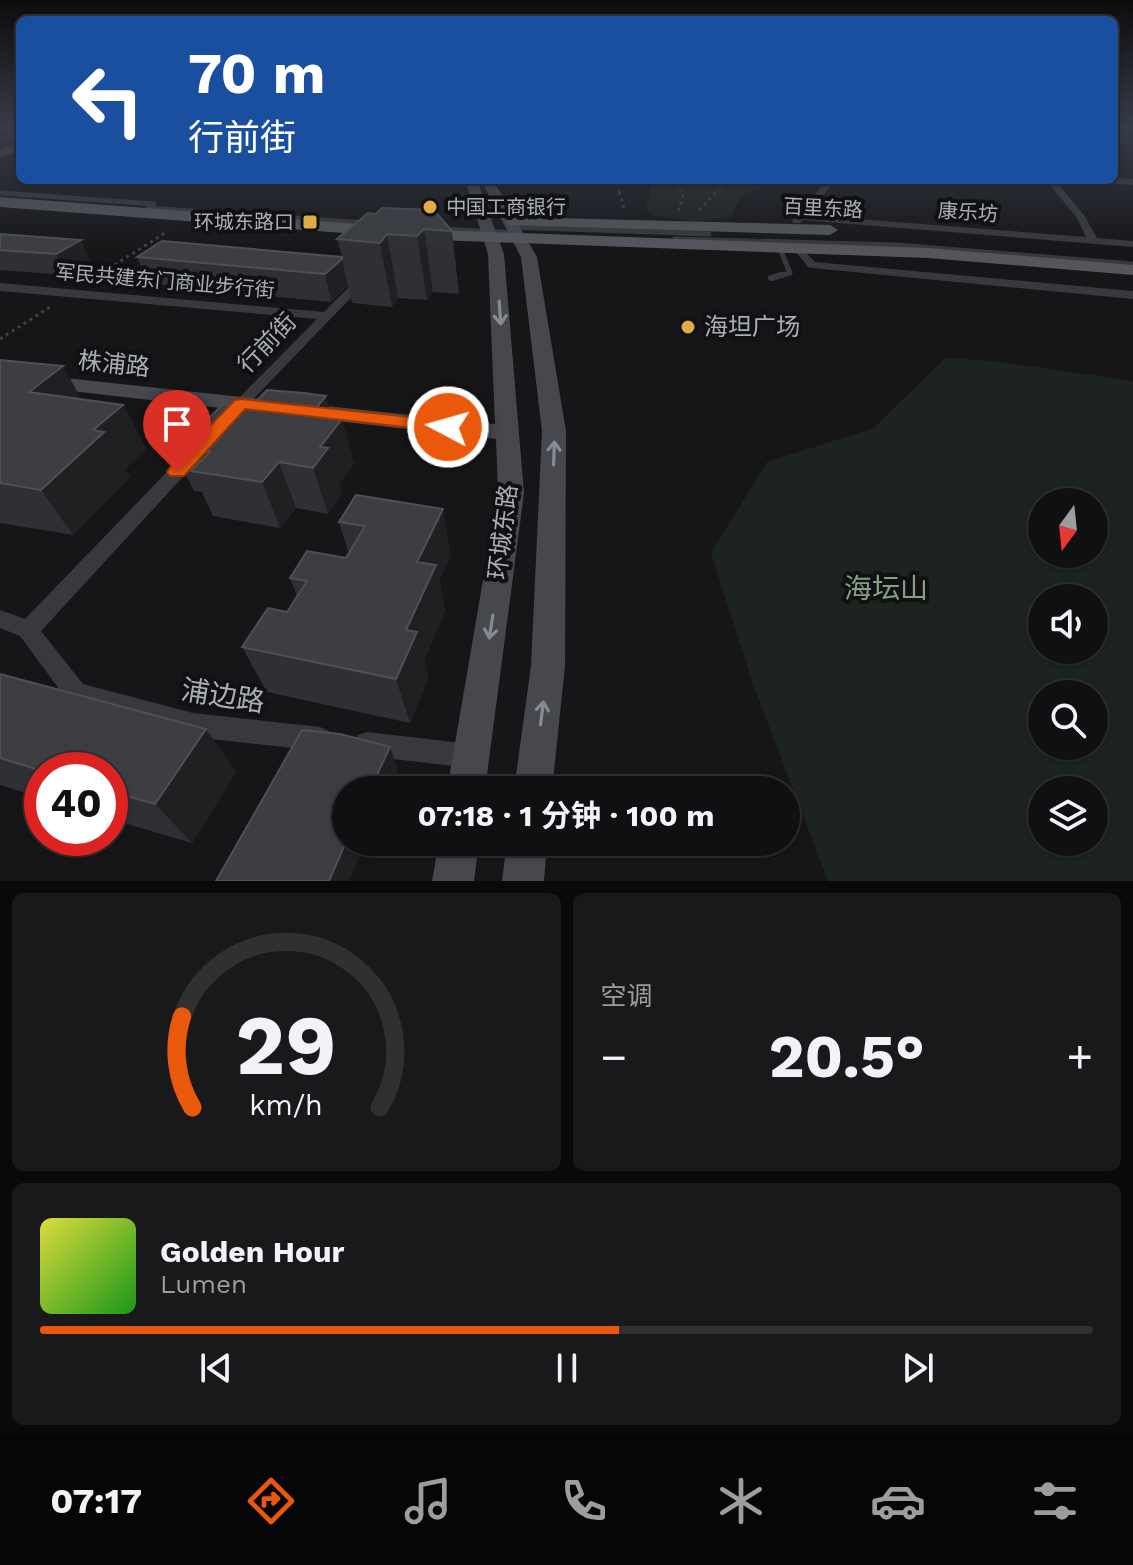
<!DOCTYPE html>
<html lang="zh">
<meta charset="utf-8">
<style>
body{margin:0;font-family:"Work Sans","Noto Sans SC",sans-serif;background:#19191b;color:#f1f3f6;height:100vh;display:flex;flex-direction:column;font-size:30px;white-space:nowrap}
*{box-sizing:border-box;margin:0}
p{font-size:26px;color:#9c9d9f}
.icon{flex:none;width:44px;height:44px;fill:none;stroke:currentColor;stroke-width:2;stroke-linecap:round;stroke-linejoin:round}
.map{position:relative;height:881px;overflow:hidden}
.sheet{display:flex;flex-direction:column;gap:12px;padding:12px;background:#09090a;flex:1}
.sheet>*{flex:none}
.hud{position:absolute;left:16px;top:16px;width:1102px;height:168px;border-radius:12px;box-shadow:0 2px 6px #0004,0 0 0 2px #303032;background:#1a4fa0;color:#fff;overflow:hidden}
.needle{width:52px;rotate:195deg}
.fabs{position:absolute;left:1028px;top:488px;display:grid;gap:16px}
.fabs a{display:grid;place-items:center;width:80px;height:80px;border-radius:50%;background:#101012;box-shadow:0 2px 6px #0004,0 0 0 2px #303032;font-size:40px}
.speed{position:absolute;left:24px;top:752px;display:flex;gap:16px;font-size:40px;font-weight:700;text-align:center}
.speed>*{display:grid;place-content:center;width:104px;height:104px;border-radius:50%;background:#101012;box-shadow:0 2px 6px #0004,0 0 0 2px #303032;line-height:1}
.speed .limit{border:12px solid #d22;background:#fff;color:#111}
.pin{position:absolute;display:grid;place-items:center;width:68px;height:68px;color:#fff;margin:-82px -34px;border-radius:50% 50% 50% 0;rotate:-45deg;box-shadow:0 0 8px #0007}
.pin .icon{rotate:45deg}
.me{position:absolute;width:88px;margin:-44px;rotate:276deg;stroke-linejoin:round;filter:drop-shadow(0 0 6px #0008)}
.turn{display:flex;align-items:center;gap:28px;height:168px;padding:0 40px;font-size:36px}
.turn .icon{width:104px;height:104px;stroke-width:2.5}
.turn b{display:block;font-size:56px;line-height:68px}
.big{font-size:60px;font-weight:700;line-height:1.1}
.sheet .card{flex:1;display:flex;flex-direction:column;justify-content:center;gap:12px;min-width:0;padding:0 28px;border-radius:12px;background:#19191b}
.sheet .dial{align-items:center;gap:0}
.dial svg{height:208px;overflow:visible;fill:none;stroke:#303032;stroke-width:7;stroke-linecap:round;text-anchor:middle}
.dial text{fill:#f1f3f6;stroke:none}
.song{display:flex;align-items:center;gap:24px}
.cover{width:96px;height:96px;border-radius:12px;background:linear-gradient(135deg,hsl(60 70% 55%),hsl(120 70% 35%))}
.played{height:8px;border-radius:4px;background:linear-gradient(90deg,#ea580c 55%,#303032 55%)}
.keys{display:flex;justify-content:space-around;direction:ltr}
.heat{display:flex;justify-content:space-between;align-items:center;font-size:44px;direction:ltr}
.sheet .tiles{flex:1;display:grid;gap:12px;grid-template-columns:1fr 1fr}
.card:last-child{grid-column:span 2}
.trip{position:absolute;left:332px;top:776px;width:468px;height:80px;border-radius:40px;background:#101012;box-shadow:0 2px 6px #0004,0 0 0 2px #303032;font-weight:700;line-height:80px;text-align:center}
.menu{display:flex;height:128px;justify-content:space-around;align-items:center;background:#060607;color:#9c9d9f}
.menu .icon{width:56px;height:56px}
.menu .current{color:#ea580c}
.menu b{font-size:36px;color:#f1f3f6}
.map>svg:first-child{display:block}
</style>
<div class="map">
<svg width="1133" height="881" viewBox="0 0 1133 881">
<rect width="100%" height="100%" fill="#161618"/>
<g fill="#1d231e" fill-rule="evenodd">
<polygon points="647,180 781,180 741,196 731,217 695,222 651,215 646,208 650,191"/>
<path d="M945 358 994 361 1133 381V881H828L753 684 711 553 767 462 874 428ZM1042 502H1094V554H1042ZM1042 598H1094V650H1042ZM1042 694H1094V746H1042ZM1042 790H1094V842H1042Z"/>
</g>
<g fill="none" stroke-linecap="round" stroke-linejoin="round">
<g stroke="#3e4044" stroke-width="2" stroke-dasharray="2 3" stroke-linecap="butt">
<polyline points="615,180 620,194"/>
<polyline points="706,180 721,187 714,194"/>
<polyline points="679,186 684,194"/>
</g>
<g stroke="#3e4044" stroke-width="3" stroke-dasharray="3 4" stroke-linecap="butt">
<polyline points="619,192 624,206 621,208"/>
<polyline points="699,210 716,192"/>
<polyline points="678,211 684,192"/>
<polyline points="91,280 168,231"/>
<polyline points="0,339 50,307"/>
</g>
<g stroke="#38393d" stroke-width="4">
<polyline points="0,138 20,139"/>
<polyline points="0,193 20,194"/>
</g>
<g stroke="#38393d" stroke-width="5">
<polyline points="0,193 154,204"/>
<polyline points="148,208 366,223"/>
<polyline points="511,227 709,234"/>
<polyline points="440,229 518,233"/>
<polyline points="675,239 897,245 1133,264"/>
<polyline points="775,277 790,273 779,246"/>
</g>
<polyline stroke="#38393d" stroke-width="6" points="771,278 782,275"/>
<g fill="#38393d" fill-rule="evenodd">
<polygon points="1114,178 1133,179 1133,185 1101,183 1097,180"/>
<polygon points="827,180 836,180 808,215 1086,237 1077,218 1046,180 1055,180 1084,215 1097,238 1133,241 1133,247 803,220 800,223 794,223 792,221 797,215"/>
<polygon points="797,244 815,262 1133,291 1133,299 812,268 808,267 792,247"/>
<polygon points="364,275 368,276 368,280 237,416 227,416 224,413 227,410 317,319 0,291 0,283 324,312 360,276"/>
<polygon points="197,446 205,451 203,455 41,631 83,684 193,713 320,727 329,731 332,739 329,747 320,751 193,737 76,704 68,701 20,636 0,628 0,610 25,619 191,447"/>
<polygon points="367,732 471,744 480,747 483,756 480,765 471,768 367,756 358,753 355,744 358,735"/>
</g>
<g fill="#46484d" fill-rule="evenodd">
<polygon points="20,142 20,149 0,158 0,150"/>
<polygon points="465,180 477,180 504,254 524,493 485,790 447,790 498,493 496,439 0,383 0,371 495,424 488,254"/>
<polygon points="481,180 493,180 537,257 566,431 565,666 552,790 514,790 531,666 542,431 521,257"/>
<polygon points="439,842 479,842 474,881 432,881"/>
<polygon points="507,842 547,842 544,881 502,881"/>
</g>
<g fill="#54565c" fill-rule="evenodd">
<polygon points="0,197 438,230 928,248 1133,265 1133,275 928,258 438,240 0,207"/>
<polygon points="514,217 830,225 838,230 830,235 508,225 506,222"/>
</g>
</g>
<g fill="#2f3033">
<polygon points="368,213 452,231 459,294 433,292 427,300 398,298 392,307 352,303 348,286 331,302 149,284 137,257 342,257 337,239"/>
<polygon points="0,234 90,260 66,275 0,270"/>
<polygon points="0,360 81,399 123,405 146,449 125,469 130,477 73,535 0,523"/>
<polygon points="249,409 331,417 354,463 339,484 342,493 328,514 296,508 280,528 213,516 202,492 194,491 171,445 195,432"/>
<polygon points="356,495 451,555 439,580 445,611 424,661 428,678 410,723 267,692 242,647 287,612 297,596 290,578 346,558 349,554 339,522"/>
<polygon points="0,674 236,772 192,843 110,819 110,770 42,770 42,798 0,785"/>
</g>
<g fill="#202022">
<polygon points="424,229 433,292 427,300 417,236"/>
<polygon points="387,234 398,298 392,307 380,243"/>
<polygon points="81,240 90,260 66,275 56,254"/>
<polygon points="342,259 348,286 331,302 325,274"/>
<polygon points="63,366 87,409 29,392"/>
<polygon points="326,396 335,428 342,419 354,463 339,484 342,493 328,514 313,468 311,414"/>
<polygon points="123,405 146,449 125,469 130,477 73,535 41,490 93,430"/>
<polygon points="279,462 296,508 280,528 262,482"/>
<polygon points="443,509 451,555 439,580 445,611 424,661 428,678 410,723 396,679 406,630 417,562"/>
<polygon points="206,729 236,772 192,843 155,804"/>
<polygon points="390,747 398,770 389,790 370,790"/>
<polygon points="346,842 366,842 349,881 329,881"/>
</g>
<g fill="#3c3e41" stroke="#4e5054" stroke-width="2">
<polygon points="382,208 434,210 452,231 424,229 417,236 387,234 380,243 337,239 368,213 376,214"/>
<polygon points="0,234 81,240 56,254 0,250"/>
<polygon points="162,241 342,257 342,259 325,274 137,257"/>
<polygon points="0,360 63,366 29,392 123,405 93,430 104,432 41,490 0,483"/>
<polygon points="267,390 304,393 326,396 311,414 342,419 320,447 328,448 313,468 279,462 262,482 191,471 210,452 171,445 187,431 195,432 223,404 249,409"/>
<polygon points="356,495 443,509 417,562 436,565 406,630 417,632 396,679 242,647 268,608 287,612 307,581 290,578 307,551 346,558 365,526 339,522"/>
<polygon points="0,674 206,729 155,804 110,791 110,770 42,771 0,758"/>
<polygon points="302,730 340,734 390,747 370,790 346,790 346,842 329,881 216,881"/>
</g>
<defs><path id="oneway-shaft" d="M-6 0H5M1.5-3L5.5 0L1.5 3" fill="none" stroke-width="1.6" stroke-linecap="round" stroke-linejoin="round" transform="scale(2)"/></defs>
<g stroke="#878a92">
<use href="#oneway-shaft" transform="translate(500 313) rotate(86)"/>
<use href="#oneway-shaft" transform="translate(554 453) rotate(-88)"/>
<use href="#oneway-shaft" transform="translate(491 627) rotate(99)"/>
<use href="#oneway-shaft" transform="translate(542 713) rotate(-83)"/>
</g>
<linearGradient id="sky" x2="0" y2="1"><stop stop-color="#0c0c0d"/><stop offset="0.51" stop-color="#363c48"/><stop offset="1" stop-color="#363c48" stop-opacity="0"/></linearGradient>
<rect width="1133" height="251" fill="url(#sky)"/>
<polygon fill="#ea580c" stroke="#983908" stroke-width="2" points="241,399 448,421 457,427 448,432 245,409 184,476 170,476 167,472 170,467 235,400"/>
<g fill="#e2ab44" stroke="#111113" stroke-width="3">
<circle cx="430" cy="207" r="8"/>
<rect x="302" y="214" width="16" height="16" rx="4"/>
<circle cx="688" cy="327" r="8"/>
</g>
<g text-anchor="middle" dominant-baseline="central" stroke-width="8" stroke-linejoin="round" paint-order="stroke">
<g font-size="20" fill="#aaaeb7" stroke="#111113" text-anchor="start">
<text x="446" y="207">中国工商银行</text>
<text x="294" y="222" text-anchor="end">环城东路口</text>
</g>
<g font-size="20" fill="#aaaeb7" stroke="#111113">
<text transform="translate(823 208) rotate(3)">百里东路</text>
<text transform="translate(968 212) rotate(4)">康乐坊</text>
<text transform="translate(165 281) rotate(5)">军民共建东门商业步行街</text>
</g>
<g font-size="24" fill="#aaaeb7" stroke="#111113" text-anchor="start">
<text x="704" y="327">海坦广场</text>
</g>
<g font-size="24" fill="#aaaeb7" stroke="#111113">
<text transform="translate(267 343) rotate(-46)">行前街</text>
<text transform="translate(114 364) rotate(6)">株浦路</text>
<text transform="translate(503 532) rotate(-83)">环城东路</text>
</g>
<g font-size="28" fill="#82a084" stroke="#111113">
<text x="886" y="588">海坛山</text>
</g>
<g font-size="28" fill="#aaaeb7" stroke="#111113">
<text transform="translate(223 696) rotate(9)">浦边路</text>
</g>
</g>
</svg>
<div class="fabs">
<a><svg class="needle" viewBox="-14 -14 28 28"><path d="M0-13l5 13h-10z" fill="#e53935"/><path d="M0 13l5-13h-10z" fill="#9c9d9f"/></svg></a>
<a><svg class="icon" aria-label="sound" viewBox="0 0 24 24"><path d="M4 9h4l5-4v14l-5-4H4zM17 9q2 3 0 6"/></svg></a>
<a><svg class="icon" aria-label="search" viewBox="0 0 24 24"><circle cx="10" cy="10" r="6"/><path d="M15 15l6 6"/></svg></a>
<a><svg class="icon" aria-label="layers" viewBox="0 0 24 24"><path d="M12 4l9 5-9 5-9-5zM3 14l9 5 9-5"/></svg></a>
</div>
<div class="speed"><div class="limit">40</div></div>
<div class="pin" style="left:177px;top:472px;background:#d93025"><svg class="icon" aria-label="arrive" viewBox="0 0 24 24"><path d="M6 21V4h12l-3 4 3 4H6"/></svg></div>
<svg class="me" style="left:448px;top:427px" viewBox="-20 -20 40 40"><circle r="17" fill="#ea580c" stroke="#fff" stroke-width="3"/><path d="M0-11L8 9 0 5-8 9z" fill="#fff"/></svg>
<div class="trip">07:18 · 1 分钟 · 100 m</div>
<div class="hud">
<div class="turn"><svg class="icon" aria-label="left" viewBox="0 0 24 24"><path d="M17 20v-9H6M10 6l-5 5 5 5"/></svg><div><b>70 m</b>行前街</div></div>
</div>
</div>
<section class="sheet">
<div class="tiles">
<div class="card dial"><svg viewBox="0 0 100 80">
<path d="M14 69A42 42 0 1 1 86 69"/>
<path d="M14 69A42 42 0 0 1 10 34" stroke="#ea580c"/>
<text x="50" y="56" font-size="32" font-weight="700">29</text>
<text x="50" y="72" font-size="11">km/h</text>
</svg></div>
<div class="card"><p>空调</p>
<div class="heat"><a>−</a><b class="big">20.5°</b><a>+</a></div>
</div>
<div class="card">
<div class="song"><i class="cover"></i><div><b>Golden Hour</b><p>Lumen</p></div></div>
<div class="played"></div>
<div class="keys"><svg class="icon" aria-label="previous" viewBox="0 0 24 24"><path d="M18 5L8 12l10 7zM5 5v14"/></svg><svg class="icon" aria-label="pause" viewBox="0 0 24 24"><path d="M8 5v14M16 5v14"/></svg><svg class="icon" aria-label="next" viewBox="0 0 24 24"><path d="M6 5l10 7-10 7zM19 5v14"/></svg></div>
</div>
</div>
</section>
<nav class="menu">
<b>07:17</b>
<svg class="icon current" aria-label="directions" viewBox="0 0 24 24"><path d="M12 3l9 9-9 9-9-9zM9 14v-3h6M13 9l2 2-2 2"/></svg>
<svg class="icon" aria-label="music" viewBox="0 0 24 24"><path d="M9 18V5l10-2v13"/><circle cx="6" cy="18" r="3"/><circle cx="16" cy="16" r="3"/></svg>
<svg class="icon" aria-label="phone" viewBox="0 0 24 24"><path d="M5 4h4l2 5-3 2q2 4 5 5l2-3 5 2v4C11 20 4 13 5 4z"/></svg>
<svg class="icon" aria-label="climate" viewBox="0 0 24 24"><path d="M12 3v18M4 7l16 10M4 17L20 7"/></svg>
<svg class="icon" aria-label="car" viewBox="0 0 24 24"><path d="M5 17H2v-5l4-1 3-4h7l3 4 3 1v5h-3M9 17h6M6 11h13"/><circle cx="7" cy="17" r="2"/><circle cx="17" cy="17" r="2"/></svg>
<svg class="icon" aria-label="filters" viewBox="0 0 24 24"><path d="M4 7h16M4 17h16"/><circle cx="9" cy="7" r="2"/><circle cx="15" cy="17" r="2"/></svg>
</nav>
